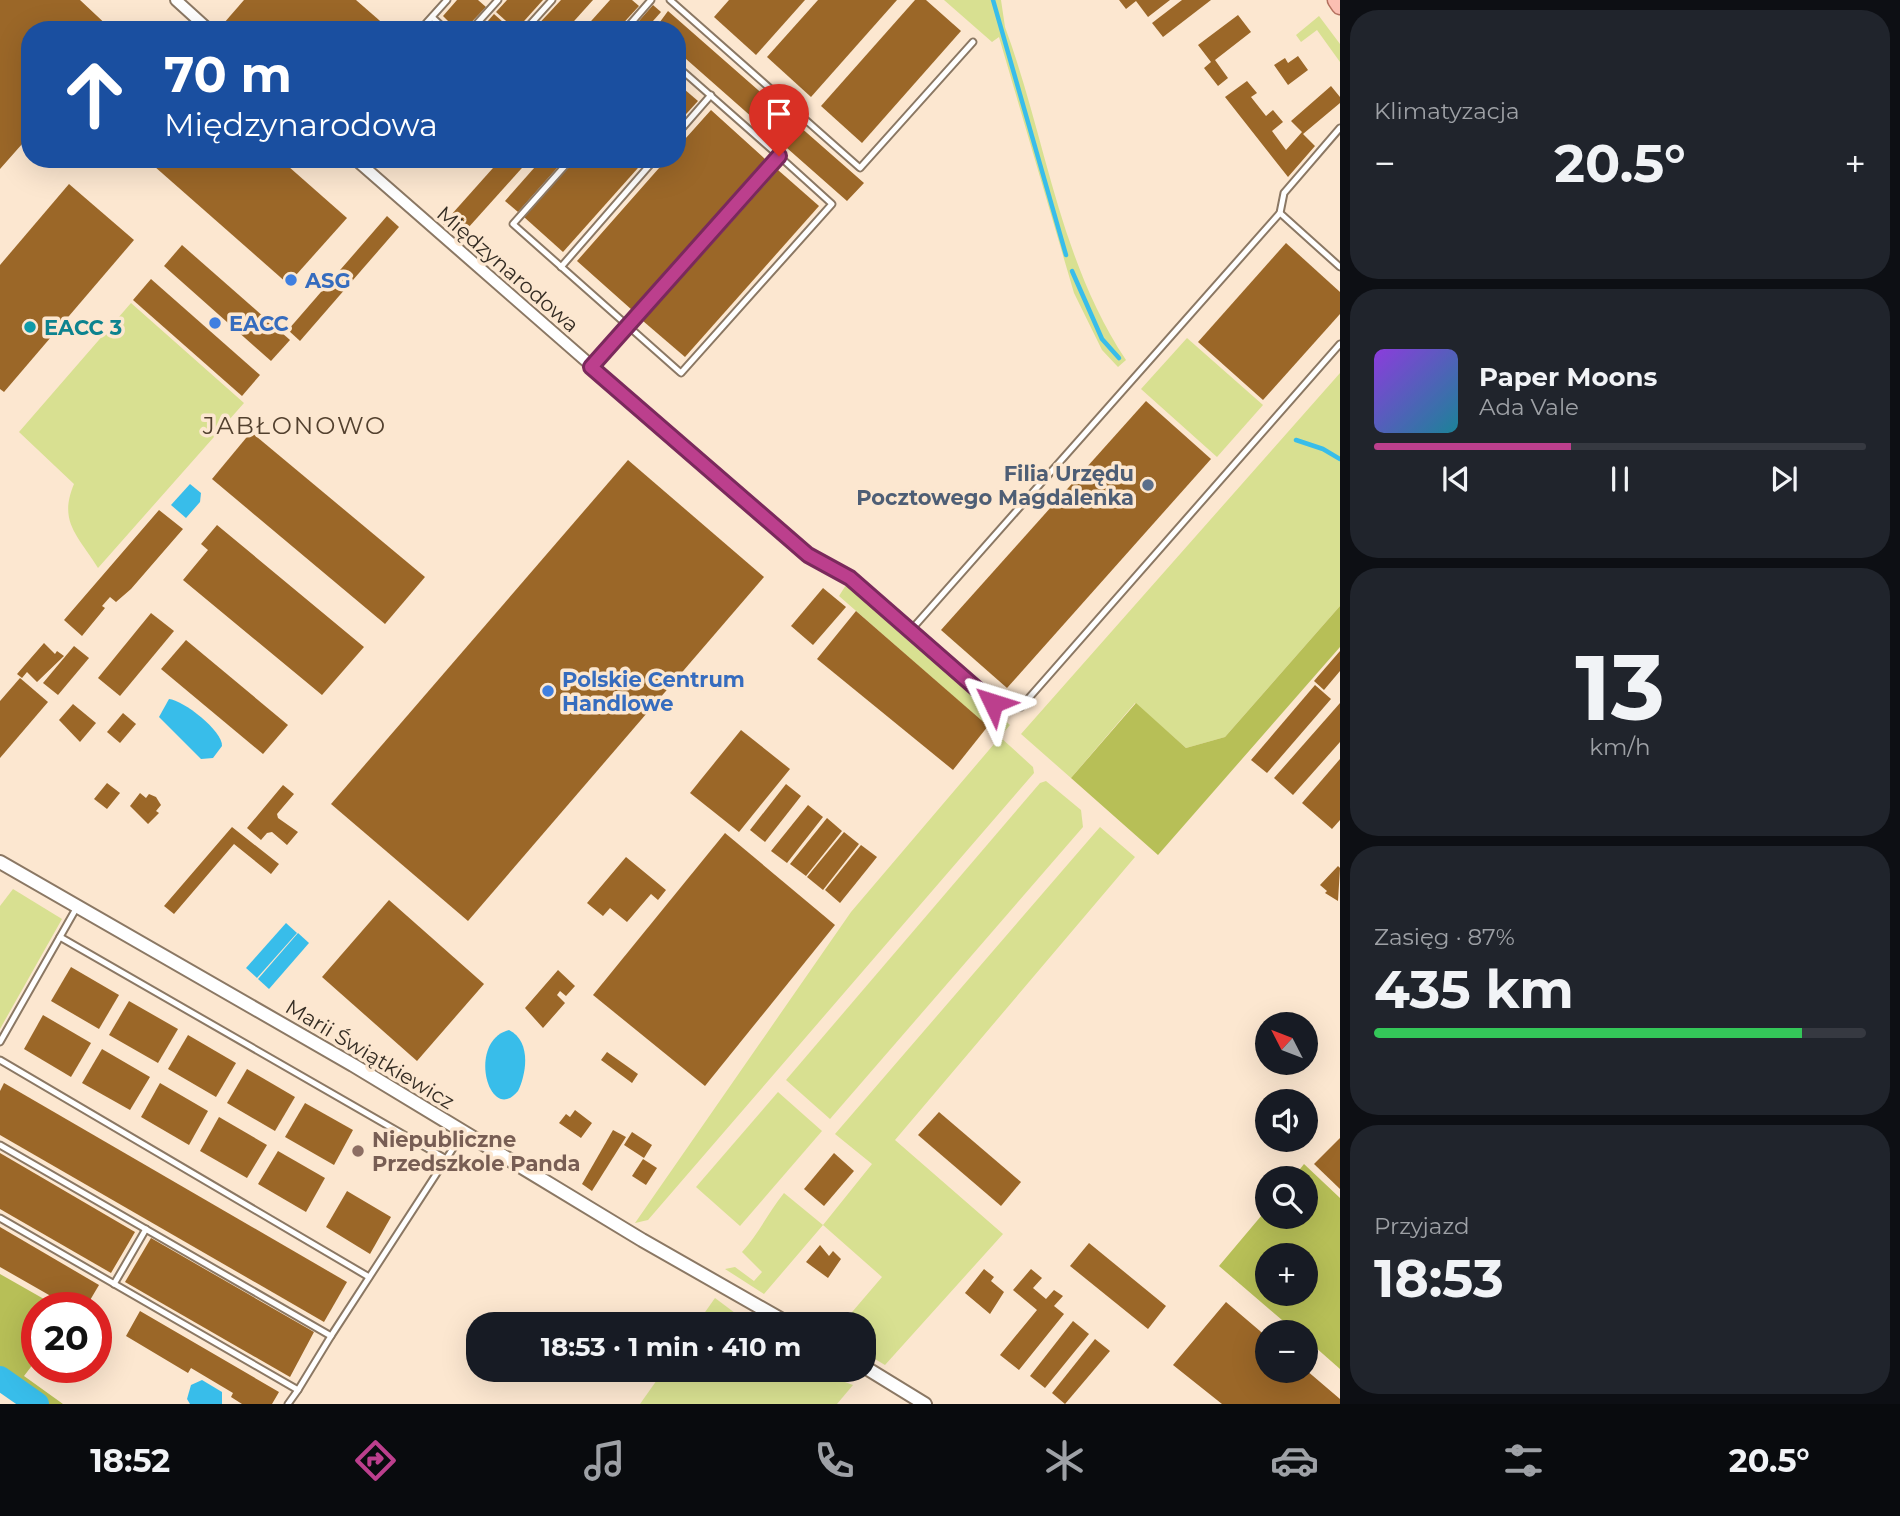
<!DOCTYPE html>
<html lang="pl">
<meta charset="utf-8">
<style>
body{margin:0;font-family:Montserrat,sans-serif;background:#20242c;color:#f1f3f6;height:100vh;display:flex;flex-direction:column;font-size:26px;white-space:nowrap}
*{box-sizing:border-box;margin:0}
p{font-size:23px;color:#9ea1a6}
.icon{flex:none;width:38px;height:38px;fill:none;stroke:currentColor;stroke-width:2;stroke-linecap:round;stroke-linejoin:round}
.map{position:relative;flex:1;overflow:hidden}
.drawer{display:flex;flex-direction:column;gap:10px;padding:10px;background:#0d0f14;width:560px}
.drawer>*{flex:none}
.hud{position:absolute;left:21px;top:21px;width:665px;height:147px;border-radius:28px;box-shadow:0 7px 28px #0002;background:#1a4fa0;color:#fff;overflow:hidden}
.needle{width:46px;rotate:312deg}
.tools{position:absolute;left:1255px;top:1012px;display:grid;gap:14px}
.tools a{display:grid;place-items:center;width:63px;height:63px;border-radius:50%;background:#171b24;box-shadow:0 7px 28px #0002;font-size:35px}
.speed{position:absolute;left:21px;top:1292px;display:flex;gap:14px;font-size:35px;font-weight:700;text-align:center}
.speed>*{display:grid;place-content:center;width:91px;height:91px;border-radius:50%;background:#171b24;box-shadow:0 7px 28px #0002;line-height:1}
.speed .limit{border:10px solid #d22;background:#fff;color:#111}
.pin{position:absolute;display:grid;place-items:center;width:60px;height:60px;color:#fff;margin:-72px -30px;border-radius:50% 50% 50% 0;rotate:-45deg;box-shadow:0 0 7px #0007}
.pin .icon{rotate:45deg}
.me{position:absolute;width:77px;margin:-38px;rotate:311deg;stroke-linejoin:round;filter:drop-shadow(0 0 5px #0008)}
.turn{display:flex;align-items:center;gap:24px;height:147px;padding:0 28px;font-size:32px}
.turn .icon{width:91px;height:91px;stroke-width:2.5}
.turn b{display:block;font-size:49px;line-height:60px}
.big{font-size:52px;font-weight:700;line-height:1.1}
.drawer .widget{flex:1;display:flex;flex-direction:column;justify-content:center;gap:10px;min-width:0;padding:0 24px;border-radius:28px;background:#20242c}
.drawer .dial{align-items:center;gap:0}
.dial b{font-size:91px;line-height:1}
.song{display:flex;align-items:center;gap:21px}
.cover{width:84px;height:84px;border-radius:10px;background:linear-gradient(135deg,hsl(270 70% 55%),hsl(190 70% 35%))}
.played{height:7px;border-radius:4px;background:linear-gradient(90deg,#bc3f8d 40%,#363941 40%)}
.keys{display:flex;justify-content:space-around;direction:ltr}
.heat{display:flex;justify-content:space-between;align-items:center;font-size:38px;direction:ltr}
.charge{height:10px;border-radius:5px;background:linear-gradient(90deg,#34c759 87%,#363941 0)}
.trip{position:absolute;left:466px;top:1312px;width:410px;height:70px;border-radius:28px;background:#171b24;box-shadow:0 7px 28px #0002;font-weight:700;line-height:70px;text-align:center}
.dock{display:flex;height:112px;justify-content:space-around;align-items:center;background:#090b0e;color:#9ea1a6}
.dock .icon{width:49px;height:49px}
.dock .selected{color:#bc3f8d}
.dock b{font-size:32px;color:#f1f3f6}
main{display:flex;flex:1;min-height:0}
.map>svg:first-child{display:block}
</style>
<main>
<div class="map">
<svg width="1340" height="1404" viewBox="0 0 1340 1404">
<rect width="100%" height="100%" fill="#fce7d0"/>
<g fill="#d8e091">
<path d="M944 0H1001L1005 27C1046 138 1059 260 1126 360L1118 367 1102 350 1074 293 999 37 992 42Z"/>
<polygon points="1319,16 1340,44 1340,62 1317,30 1301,42 1296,35"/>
<path d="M131 303 244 403 98 568C78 535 58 522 74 484L19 432Z"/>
<polygon points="1187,338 1263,405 1217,457 1141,389"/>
<polygon points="1340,373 1340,606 1225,737 1186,748 1135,703 1071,778 1021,734"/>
<polygon points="846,585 1010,725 1000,737 1033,767 1034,773 648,1220 635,1223 851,912 1000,737 839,596"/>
<polygon points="1046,781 1081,810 1083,827 830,1119 786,1080 1040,783"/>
<path d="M1100 827 1135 857 895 1140 1003 1234 885 1365 863 1352V1325H841L882 1277 823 1225 764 1294 725 1269 735 1267 754 1281 762 1272 742 1252C759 1233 768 1213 784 1193L823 1225 872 1164 835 1134Z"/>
<polygon points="13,889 62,919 0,1029 0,906"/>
<polygon points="778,1092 822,1131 740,1226 696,1187"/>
<polygon points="715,1298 751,1325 696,1325"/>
<polygon points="664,1370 813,1370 853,1385 837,1404 640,1404"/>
</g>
<g fill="#b7bf57" fill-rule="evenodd">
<polygon points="1340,606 1340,647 1158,855 1071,778 1136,703 1186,748 1225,737"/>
<path d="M1304 1164 1340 1198V1369L1306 1339V1332H1296L1219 1266 1267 1209V1216H1306V1178H1293ZM1267 1255H1306V1293H1267Z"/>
<polygon points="0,1274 58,1307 37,1307 37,1359 24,1376 63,1404 24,1404 0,1387"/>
</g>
<g fill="#38bdea">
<polygon points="190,484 201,493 200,502 186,518 171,505"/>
<path d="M169 699C183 700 223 731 222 746L213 758 201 759 159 717Z"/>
<polygon points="286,923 297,933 257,978 246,968"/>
<polygon points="298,933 309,943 269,989 258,979"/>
<path d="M509 1030C531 1041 527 1072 518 1091 489 1126 466 1041 509 1030Z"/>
<polygon points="202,1380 222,1392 222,1404 190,1404 187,1399 191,1385"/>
</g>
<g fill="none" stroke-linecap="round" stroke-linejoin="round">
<g stroke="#38bdea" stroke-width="4.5">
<polyline points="993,0 1066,255"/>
<polyline points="1072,271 1102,339 1119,358"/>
<polyline points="1296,440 1323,449 1340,459"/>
</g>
<polyline stroke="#38bdea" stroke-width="24" points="0,1378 37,1404"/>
</g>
<g fill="#9b6728">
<polygon points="0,0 80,0 112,30 30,30 30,135 0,169"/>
<polygon points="244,0 356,0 387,27 384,30 232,30 224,23"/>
<polygon points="457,0 478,0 486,7 464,30 457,30 443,16"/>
<polygon points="507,0 543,0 516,30 496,12"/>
<polygon points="561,0 593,0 566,30 533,30"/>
<polygon points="610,0 632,0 639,6 617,30 583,30"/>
<polygon points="729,0 805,0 756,55 714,17"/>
<polygon points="818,0 897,0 811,97 767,57"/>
<polygon points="915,0 926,0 961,31 862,143 821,106"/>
<polygon points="1119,0 1170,0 1148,17 1136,1 1126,9"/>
<polygon points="1182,0 1211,0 1163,37 1152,23"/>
<polygon points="653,5 661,12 645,30 631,30"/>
<polygon points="668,11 864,183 847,201 677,51 677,30 654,30"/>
<polygon points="494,14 512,30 480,30"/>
<polygon points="1238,15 1251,32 1215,60 1228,78 1218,86 1204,68 1211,62 1198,45"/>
<polygon points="1298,56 1308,70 1288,85 1274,65 1285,58 1288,63"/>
<polygon points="1247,81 1257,93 1251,97 1266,116 1273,110 1283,122 1272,131 1286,150 1302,132 1291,121 1331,86 1340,97 1340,103 1303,134 1315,146 1288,177 1225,97"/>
<polygon points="677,83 698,101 677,124"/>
<polygon points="711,110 765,159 632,310 577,261 667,159 677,159 677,148"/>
<polygon points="146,159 280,159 347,218 288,284"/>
<polygon points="501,159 530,159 459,238 443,224"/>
<polygon points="542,159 565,159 518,212 505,201"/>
<polygon points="576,159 646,159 563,252 524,217"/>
<polygon points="778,170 819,206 685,357 643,321"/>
<polygon points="69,184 134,240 4,392 0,389 0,265"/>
<polygon points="387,216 399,227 300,341 288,330"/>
<polygon points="1286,243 1340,292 1340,314 1263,400 1198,342"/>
<polygon points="182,245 290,340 271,361 164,266"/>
<polygon points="151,279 260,375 242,396 133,300"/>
<polygon points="1146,401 1211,459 1007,688 941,630"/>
<polygon points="251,432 425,577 385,624 212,479"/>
<polygon points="628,460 764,577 468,921 331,804"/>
<polygon points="159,510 183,529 131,589 116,602 110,597 102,606 105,608 82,636 64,620"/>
<polygon points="217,525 364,647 322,695 183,580 208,550 201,544"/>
<polygon points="823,588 846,607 813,645 791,626"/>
<polygon points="856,611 988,726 953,770 817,659"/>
<polygon points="151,613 174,631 120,696 98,678"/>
<polygon points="186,640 288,725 263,754 161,669"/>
<polygon points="44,643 55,654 57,651 64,656 37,682 27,672 22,678 17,674"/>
<polygon points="74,646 89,658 58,695 43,683"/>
<polygon points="1340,651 1340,671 1324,690 1314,681"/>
<polygon points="20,678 48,702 0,758 0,701"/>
<polygon points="1315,685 1331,699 1267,773 1251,760"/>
<polygon points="1340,703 1340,742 1293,795 1274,778"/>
<polygon points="73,704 96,723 80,742 59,720"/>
<polygon points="123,713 136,724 120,743 107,732"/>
<polygon points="741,730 790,769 739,832 690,793"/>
<polygon points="1340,759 1340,820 1332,829 1302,803"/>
<polygon points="107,783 120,793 107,809 94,799"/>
<polygon points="786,784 801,796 765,842 750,830"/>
<polygon points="283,785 294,794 277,814 278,818 298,832 287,845 272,832 267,833 261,840 247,828"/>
<polygon points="140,793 146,798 149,794 156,797 161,805 156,811 159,813 148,824 130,806"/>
<polygon points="808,805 823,817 787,863 771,851"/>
<polygon points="827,818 842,831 806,876 790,864"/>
<polygon points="232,827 279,864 271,874 234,844 174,914 164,906"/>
<polygon points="844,832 859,844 823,890 807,877"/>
<polygon points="725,833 835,925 705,1086 593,995"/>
<polygon points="861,845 877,857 840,903 825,890"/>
<polygon points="626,857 666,890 658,900 651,894 627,922 610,908 603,916 587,903"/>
<polygon points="1338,866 1340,868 1338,901 1325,893 1327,891 1320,885"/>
<polygon points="389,900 484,984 417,1061 322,977"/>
<polygon points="71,967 119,995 99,1029 51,1001"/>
<polygon points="558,970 575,986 566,996 560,991 557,995 565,1003 543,1028 525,1008"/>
<polygon points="129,1001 178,1029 158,1063 109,1035"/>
<polygon points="43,1015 91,1043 71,1077 24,1049"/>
<polygon points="188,1035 236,1063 216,1097 168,1069"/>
<polygon points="102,1049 150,1077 130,1110 82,1083"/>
<polygon points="607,1052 638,1074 632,1083 601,1060"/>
<polygon points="247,1069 295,1097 275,1131 227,1103"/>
<polygon points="4,1083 347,1282 324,1322 0,1135 0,1091"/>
<polygon points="160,1083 208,1111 189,1145 141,1117"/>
<polygon points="305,1103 353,1130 334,1165 285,1137"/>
<polygon points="575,1110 592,1123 581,1138 559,1123 566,1114 570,1117"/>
<polygon points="939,1112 1021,1182 1001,1206 918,1135"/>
<polygon points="219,1117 267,1145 247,1178 200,1151"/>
<polygon points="613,1130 626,1137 592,1191 582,1184"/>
<polygon points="632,1132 652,1145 644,1158 624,1145"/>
<polygon points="1340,1138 1340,1189 1314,1164"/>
<polygon points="278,1151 325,1178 306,1212 258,1184"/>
<polygon points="0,1153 135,1232 111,1273 0,1209"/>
<polygon points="834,1153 854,1171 824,1206 804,1189"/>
<polygon points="643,1159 657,1168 646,1185 632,1176"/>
<polygon points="347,1191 391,1217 370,1254 326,1227"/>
<polygon points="0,1227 99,1285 86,1307 70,1307 0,1267"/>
<polygon points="151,1238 314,1332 290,1377 125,1282"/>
<polygon points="1089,1243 1166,1306 1148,1329 1070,1266"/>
<polygon points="820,1245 829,1256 833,1251 841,1259 828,1278 806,1262"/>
<polygon points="984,1269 994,1277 991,1281 1004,1292 990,1314 965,1293"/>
<polygon points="1031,1269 1042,1278 1033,1288 1046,1299 1054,1290 1063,1296 1054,1306 1064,1314 1019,1370 1000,1355 1037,1310 1013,1290"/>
<polygon points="1226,1302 1267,1337 1267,1370 1306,1370 1340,1399 1340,1404 1222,1404 1173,1365"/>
<polygon points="140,1311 279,1392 272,1404 242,1404 231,1397 233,1393 191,1368 188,1373 126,1336"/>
<polygon points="1073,1321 1089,1334 1045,1388 1030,1376"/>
<polygon points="1095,1339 1110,1351 1065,1404 1052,1393"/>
</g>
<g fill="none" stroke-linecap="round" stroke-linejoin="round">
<defs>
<g id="service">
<polyline points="670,0 860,168 973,42"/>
<polyline points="432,17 446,30"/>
<polyline points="420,30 447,0"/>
<polyline points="471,30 498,0"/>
<polyline points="525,30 552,0"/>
<polyline points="625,30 651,0"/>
<polyline points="677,66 779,156"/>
<polyline points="677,134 711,95"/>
<polyline points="571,159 513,224 681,373 832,204 779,156 591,367"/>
<polyline points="1280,213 1340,267"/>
<polyline points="561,267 655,159"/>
<polyline points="896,618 911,630 1280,213 1284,193 1340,128"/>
<polyline points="911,630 993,703 1008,709 1021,707 1340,344"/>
<polyline points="60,937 446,1159"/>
<polyline points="0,1042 77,907"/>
<polyline points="0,1060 369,1277"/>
<polyline points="0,1145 331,1336 298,1390 0,1218"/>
<polyline points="114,1284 146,1229"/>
<polyline points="331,1336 463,1133"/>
<polyline points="288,1404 298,1390"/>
</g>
<g id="minor">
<polyline points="176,0 209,30"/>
<polyline points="355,159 808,555 850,577 896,618"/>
</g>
<g id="tertiary">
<polyline points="0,862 353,1065 642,1240 791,1325"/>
<polyline points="863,1366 925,1404"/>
</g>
<polyline id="primary" points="1336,0 1340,6"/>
</defs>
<use href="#service" stroke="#8b7864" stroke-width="9"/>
<use href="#minor" stroke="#8b7864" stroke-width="14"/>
<use href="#tertiary" stroke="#8b7864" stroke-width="16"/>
<use href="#primary" stroke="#b4705e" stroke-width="19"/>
<use href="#service" stroke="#fff" stroke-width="5"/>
<use href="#minor" stroke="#fff" stroke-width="10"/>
<use href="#tertiary" stroke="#fff" stroke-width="12"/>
<use href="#primary" stroke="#fbbfb2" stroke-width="16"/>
</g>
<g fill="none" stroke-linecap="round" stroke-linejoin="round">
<defs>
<polyline id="route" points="779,156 591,367 808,555 850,578 993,703"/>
</defs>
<use href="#route" stroke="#7a295c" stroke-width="18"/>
<use href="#route" stroke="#bc3f8d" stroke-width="12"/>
</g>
<g fill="#3f7fe0" stroke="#fce7d0" stroke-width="2.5">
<circle cx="291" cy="280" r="7"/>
<circle cx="215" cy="323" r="7"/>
<circle cx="548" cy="691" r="7"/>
</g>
<circle fill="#0f9aa8" stroke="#fce7d0" stroke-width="2.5" cx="30" cy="327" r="7"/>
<circle fill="#5c6f8a" stroke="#fce7d0" stroke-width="2.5" cx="1148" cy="485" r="7"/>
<circle fill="#8d6e63" stroke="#fce7d0" stroke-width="2.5" cx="358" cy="1151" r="7"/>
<g text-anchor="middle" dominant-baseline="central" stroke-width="7" stroke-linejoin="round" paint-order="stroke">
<g font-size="21" fill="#342c23" stroke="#fce7d0">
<text transform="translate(508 269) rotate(41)">Międzynarodowa</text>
<text transform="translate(370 1054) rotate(31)">Marii Świątkiewicz</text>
</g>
<g font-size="21" font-weight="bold" fill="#366cbe" stroke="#fce7d0" text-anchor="start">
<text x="305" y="280">ASG</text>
<text x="229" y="323">EACC</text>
<text x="562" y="679">Polskie Centrum<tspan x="562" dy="24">Handlowe</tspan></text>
</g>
<g font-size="21" font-weight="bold" fill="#0d838f" stroke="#fce7d0" text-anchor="start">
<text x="44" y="327">EACC 3</text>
</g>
<g font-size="21" font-weight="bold" fill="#4e5e75" stroke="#fce7d0" text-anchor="end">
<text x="1134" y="473">Filia Urzędu<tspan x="1134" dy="24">Pocztowego Magdalenka</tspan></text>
</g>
<g font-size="21" font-weight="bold" fill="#785e54" stroke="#fce7d0" text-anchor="start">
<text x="372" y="1139">Niepubliczne<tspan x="372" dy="24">Przedszkole Panda</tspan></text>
</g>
<g font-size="24" letter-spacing="2" fill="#52402e" stroke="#fce7d0">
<text x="295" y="425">JABŁONOWO</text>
</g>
</g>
</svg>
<div class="tools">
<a><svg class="needle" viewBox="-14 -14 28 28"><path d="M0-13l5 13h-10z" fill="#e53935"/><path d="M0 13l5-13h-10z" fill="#9ea1a6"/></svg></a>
<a><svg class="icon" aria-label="sound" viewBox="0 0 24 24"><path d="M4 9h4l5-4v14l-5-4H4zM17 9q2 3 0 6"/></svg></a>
<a><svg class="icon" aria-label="search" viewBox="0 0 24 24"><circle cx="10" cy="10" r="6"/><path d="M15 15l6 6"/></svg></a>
<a>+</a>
<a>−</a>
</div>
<div class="speed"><div class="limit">20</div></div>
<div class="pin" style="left:779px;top:156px;background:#d93025"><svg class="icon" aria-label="arrive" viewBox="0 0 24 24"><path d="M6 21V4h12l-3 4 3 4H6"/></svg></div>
<svg class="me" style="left:993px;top:703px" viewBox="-20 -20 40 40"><path d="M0-17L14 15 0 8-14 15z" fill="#bc3f8d" stroke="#fff" stroke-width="4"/></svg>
<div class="trip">18:53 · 1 min · 410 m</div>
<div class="hud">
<div class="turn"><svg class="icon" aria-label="ahead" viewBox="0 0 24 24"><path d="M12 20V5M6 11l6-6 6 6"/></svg><div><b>70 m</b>Międzynarodowa</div></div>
</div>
</div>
<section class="drawer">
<div class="widget"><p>Klimatyzacja</p>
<div class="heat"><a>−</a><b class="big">20.5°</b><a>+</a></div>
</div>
<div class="widget">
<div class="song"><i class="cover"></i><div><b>Paper Moons</b><p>Ada Vale</p></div></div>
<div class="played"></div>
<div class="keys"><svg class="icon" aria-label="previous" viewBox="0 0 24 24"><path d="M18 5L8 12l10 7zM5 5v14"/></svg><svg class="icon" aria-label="pause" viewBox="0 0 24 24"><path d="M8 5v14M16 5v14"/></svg><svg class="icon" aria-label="next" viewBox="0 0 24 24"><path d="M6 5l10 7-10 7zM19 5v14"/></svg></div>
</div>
<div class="widget dial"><b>13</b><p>km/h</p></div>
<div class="widget"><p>Zasięg · 87%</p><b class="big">435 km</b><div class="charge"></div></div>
<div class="widget"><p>Przyjazd</p><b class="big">18:53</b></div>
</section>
</main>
<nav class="dock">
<b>18:52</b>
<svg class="icon selected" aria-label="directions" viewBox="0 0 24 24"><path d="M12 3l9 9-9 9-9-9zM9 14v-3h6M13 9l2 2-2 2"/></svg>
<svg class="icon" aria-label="music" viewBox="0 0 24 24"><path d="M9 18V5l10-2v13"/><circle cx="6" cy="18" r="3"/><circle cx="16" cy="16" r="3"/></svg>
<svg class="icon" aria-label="phone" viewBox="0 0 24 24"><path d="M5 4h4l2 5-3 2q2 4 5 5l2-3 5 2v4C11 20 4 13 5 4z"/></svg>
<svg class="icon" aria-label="climate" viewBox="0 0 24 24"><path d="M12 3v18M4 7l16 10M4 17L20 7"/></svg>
<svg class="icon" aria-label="car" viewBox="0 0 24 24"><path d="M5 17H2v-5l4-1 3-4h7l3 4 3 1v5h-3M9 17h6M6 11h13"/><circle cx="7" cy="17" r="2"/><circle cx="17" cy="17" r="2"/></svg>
<svg class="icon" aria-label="filters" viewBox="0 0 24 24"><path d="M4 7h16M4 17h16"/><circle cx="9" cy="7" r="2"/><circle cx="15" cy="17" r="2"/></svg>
<b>20.5°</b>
</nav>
